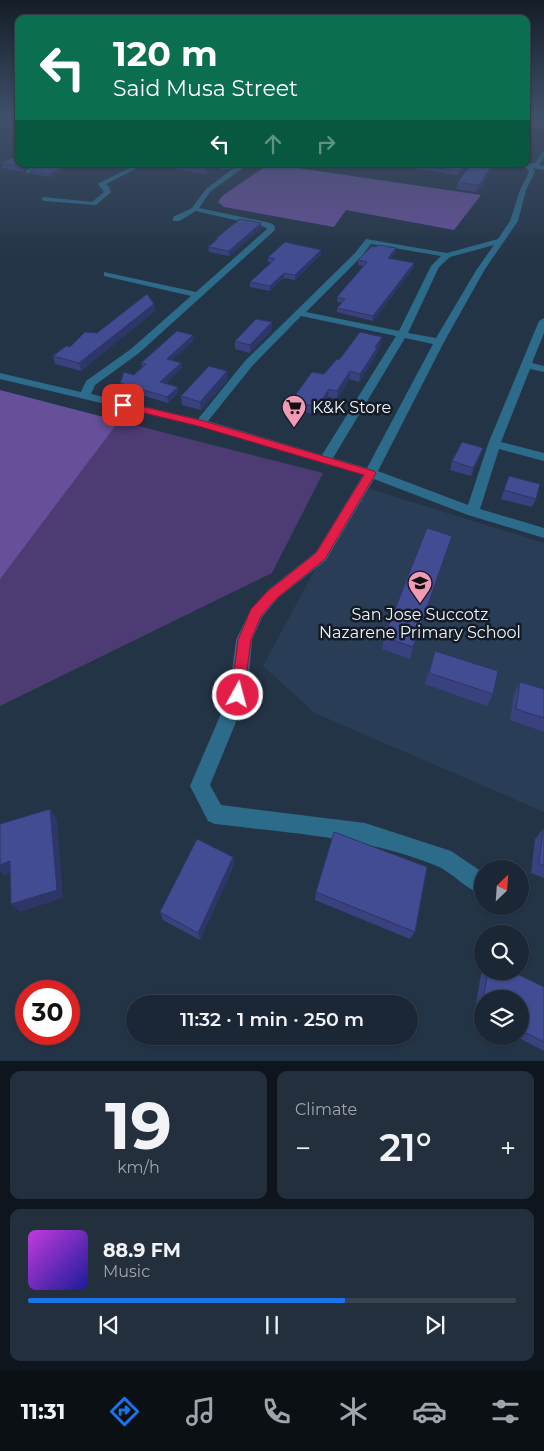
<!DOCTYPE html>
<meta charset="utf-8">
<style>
body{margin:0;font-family:Montserrat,sans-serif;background:#242f3d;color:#f1f3f6;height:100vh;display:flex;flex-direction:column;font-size:19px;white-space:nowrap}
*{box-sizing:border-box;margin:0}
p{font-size:16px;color:#a0a5ad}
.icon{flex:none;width:28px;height:28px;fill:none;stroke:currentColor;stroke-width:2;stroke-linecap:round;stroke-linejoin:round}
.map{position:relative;height:1061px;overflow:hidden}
.panel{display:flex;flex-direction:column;gap:10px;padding:10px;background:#0f151d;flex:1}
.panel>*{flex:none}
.guide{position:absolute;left:15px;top:15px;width:515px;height:152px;border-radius:10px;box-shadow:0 1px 4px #0004,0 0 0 1px #394450;background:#0b6e4f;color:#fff;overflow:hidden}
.needle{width:32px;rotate:25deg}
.buttons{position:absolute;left:474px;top:860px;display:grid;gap:10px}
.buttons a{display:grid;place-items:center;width:55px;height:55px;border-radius:50%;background:#1b2735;box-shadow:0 1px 4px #0004,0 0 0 1px #394450;font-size:25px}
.speed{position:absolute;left:15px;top:980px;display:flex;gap:10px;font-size:25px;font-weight:700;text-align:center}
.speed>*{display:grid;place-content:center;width:65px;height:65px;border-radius:50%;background:#1b2735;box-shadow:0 1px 4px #0004,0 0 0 1px #394450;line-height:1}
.speed .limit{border:8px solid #d22;background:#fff;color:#111}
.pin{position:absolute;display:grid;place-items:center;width:42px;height:42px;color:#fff;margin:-21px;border-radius:10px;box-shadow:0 2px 8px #0006}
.me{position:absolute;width:55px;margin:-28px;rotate:7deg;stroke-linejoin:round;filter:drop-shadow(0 0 4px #0008)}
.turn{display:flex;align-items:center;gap:18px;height:105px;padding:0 15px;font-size:22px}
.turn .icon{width:65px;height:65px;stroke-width:2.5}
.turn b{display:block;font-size:35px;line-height:42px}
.lanes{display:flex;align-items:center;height:48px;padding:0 15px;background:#0003;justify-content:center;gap:25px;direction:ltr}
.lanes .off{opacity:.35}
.big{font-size:38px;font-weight:600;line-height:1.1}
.panel .tile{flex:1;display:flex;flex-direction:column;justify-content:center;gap:8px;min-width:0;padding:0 18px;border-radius:10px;background:#242f3d}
.panel .dial{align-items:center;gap:0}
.dial b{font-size:65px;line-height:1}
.song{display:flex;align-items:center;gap:15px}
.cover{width:60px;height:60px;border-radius:8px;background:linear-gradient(135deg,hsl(290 70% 55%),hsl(240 70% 35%))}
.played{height:5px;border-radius:2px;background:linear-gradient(90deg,#1a73e8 65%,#394450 65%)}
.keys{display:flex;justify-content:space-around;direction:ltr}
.heat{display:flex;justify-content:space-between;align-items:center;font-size:28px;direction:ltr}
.panel .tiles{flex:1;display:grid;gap:10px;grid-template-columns:1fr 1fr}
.tile:last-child{grid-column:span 2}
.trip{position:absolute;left:126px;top:995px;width:292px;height:50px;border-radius:25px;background:#1b2735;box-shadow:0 1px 4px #0004,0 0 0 1px #394450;font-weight:600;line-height:50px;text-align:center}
.tab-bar{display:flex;height:80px;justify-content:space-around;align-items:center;background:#0b1015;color:#a0a5ad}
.tab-bar .icon{width:35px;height:35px}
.tab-bar .on{color:#1a73e8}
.tab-bar b{font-size:22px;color:#f1f3f6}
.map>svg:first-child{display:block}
</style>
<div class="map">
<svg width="544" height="1061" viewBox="0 0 544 1061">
<rect width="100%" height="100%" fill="#243447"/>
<polygon fill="#293e56" points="360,486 544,543 544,812 315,713 263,666"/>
<polygon fill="#4d3b74" points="119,421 323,473 272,573 0,706 0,577 113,426"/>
<g fill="#665099">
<polygon points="526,114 544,116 544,129 526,127"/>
<polygon points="269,164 271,164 481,195 454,230 346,210 334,227 224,207 218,202 222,196"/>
<polygon points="0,390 119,421 0,579"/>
</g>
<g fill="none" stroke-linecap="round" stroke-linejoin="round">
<g fill="#2c6b89" fill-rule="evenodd">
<path d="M544 150V157L539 165 544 166V170L533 168 535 172 526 190 518 221 485 269 444 342 378 471 468 505 488 444 539 321 544 318V333L532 363 544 366V372L530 369 501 442 544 453V461L499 449 480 509 544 528V538L468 515 374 479 326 560 278 598 262 617 252 640 247 695 210 785 221 805 365 823 451 851 482 872V894C465 889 453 873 437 866 367 837 289 833 215 824L208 821 190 786 229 695 236 640 251 609 268 590 316 552 363 475 198 426 0 379V373L81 392 86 381 131 349 191 296 104 276V272L196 292 267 229 265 227 196 211 179 221H173V217L192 208 206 189 234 168 223 169 199 164H248L210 192 199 208 270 223 274 225 275 230 139 353 95 385 91 394 198 419 245 361 355 253 366 239 447 253 498 239 510 221 520 190 529 172 526 167 512 164 535 163ZM371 244 441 256 431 266 399 331 306 312 361 257ZM494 245 477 269 436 338 408 333 439 267 450 257ZM301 316 396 336 322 455 208 421 253 365ZM405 338 433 344 367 468 333 458Z"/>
<polygon points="36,164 43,164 30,173 26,173 26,171"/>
<polygon points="138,164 145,164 106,184 109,187 111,192 96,205 44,201 41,199 44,197 92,202 104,192 98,184 99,183"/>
</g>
</g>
<g fill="#39417e">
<polygon points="19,114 19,130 0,127 0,118"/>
<polygon points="1,163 33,164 24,172 2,168"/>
<polygon points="149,164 208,164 213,165 214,169 204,174"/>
<polygon points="398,164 468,164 458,175 397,166"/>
<polygon points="69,168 50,177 32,174 31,171"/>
<polygon points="491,171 479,190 476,192 456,189 458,182"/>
<polygon points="261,228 229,256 209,252 208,247 215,241 215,239"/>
<polygon points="395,253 390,259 414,263 413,268 373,321 337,312 337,308 342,303 337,302 337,297 364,266 358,265 358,260"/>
<polygon points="321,254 295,280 284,278 270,291 250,287 250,282 271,263 268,262 268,257"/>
<polygon points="155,311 81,371 55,364 53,356 97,333"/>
<polygon points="272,330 250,353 235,349 235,341"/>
<polygon points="194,340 172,360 181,363 182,368 166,383 178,387 178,392 168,403 121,389 120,383 134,375 142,367 141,363"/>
<polygon points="381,345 377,351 376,355 359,382 349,379 337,399 328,397 317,415 291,409 291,401 324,374 339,360"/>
<polygon points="228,379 201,410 182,405 181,396"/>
<polygon points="480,457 471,476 450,470 452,461"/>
<polygon points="509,476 536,499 532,507 501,499"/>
<polygon points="448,548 410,659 382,649 384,637"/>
<polygon points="435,651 493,694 487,706 425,684"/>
<polygon points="520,682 544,689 544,732 510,720 514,693"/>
<polygon points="543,829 544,830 544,878 531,873 535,839"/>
<polygon points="233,857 234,865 200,940 163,920 160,912"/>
<polygon points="316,892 415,932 410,939 315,900"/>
<polygon points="482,968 482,971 511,971 544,987 544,1051 515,1036 520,1036 520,999 482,999 482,1020 474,1015"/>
</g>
<g fill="#2e3567">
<polygon points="27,164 33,164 24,172 23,167"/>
<polygon points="466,164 468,164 458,175 459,171"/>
<polygon points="69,165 69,168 50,177 49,174"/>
<polygon points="213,165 214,169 204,174 204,170"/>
<polygon points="492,165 491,171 479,190 476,192 477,185"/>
<polygon points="261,223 261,228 229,256 229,251"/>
<polygon points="396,248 395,253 387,263 388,258"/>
<polygon points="321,250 321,254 295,280 295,275"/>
<polygon points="414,263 413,268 373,321 373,316"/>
<polygon points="284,273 284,278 270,291 270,286"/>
<polygon points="154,304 155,311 81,371 79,363"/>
<polygon points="272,322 272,330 250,353 250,345"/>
<polygon points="193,335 194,340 168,364 167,359"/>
<polygon points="382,337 381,345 377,351 376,355 359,382 360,374 375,347"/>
<polygon points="181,363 182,368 161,388 160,382"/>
<polygon points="227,371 228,379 201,410 200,402"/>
<polygon points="350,371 349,379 337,399 337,391"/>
<polygon points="178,387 178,392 168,403 167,397"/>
<polygon points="329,389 328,397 317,415 317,407"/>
<polygon points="483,448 480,457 471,476 473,468"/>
<polygon points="452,536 448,548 410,659 413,647"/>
<polygon points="50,809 57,819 63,898 20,912 11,904"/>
<polygon points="233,857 234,865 200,940 198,933"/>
<polygon points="10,861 18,870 4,875 0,871 0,865"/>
</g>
<g fill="#424c93" stroke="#2e3567">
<polygon points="13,114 19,114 19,126 0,124 0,118"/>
<polygon points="19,155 19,164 27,164 23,167 1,163"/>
<polygon points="41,164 64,164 69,165 49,174 31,171"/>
<polygon points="170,164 208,164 213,165 204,170"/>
<polygon points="409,164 466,164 459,171"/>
<polygon points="471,164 485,164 492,165 481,183 477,185 458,182"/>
<polygon points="240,219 261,223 229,251 208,247 218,239 215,239"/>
<polygon points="285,242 321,250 295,275 284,273 270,286 250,282 275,259 268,257"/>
<polygon points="378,245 396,248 388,258 414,263 373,316 337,308 345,299 337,297 367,262 358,260 372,246 376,247"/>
<polygon points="147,294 154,304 79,363 53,356 66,346 70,347 85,332 97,333"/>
<polygon points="256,319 272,322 250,345 235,341"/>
<polygon points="177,331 193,335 167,359 181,363 160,382 178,387 167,397 120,383 124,372 134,375 146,364 141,363"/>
<polygon points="360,332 382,337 375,347 377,348 360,374 350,371 337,391 329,389 317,407 291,401 312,372 324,374 337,359 339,360"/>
<polygon points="209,366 227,371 200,402 181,396"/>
<polygon points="462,442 483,448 473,468 452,461"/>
<polygon points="509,476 540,484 536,499 504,490"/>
<polygon points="427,528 452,536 413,647 384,637"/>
<polygon points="435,651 498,671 493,694 429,673"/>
<polygon points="520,682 544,689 544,718 516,709"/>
<polygon points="50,809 57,890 11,904 10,861 0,865 0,824"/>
<polygon points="543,829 544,830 544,866 539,864"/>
<polygon points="334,832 427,867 415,932 316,892"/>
<polygon points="197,839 233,857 198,933 160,912"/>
<polygon points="488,971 511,971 544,987 544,1042 520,1030 520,999 483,999"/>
</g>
<linearGradient id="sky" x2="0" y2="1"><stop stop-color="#141d27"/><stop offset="0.44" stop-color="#3f5069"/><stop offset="1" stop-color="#3f5069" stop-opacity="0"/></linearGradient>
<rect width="544" height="262" fill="url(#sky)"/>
<polygon fill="#e11d48" stroke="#92132f" points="123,402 204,421 374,471 376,473 325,559 277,598 261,616 251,640 243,699 238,701 233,699 231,695 238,640 251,609 268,591 316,553 364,475 198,426 120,407 120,403"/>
<defs>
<symbol id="supermarket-pin" viewBox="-11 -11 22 30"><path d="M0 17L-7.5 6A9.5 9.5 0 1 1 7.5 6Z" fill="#f09ab5" stroke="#141b24"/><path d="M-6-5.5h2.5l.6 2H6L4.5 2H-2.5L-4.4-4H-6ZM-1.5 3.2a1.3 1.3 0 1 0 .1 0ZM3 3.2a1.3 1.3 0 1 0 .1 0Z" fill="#111"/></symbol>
<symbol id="school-pin" viewBox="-11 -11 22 30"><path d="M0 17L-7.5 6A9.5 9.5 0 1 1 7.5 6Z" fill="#f09ab5" stroke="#141b24"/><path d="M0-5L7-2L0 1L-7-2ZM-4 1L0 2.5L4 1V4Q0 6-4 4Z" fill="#111"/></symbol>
</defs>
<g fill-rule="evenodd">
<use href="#supermarket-pin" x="280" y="393" width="28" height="38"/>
<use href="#school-pin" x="406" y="569" width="28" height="38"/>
</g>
<g text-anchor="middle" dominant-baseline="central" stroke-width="5" stroke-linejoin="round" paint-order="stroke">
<g font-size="16" fill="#ecf4fe" stroke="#141b24" text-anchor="start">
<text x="312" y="407">K&amp;K Store</text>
<text x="420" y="614" text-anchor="middle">San Jose Succotz<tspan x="420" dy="18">Nazarene Primary School</tspan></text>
</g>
</g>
</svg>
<div class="buttons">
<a><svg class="needle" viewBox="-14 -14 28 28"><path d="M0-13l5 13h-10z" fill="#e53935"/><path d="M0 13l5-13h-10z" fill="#a0a5ad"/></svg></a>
<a><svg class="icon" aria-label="search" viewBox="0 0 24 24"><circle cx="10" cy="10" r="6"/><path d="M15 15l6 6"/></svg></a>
<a><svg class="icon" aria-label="layers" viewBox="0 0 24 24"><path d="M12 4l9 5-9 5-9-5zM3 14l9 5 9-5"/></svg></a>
</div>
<div class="speed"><div class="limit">30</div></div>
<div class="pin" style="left:123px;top:405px;background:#d93025"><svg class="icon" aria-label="arrive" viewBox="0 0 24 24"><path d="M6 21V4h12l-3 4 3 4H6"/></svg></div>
<svg class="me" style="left:238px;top:695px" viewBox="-20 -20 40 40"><circle r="17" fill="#e11d48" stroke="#fff" stroke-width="3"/><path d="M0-11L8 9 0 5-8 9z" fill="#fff"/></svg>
<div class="trip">11:32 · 1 min · 250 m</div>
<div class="guide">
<div class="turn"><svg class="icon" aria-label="left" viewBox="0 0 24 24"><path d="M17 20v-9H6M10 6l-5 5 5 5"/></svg><div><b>120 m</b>Said Musa Street</div></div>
<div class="lanes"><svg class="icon" aria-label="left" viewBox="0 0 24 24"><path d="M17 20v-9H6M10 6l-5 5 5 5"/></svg><svg class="icon off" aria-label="ahead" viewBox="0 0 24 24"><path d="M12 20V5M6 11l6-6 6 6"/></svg><svg class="icon off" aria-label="right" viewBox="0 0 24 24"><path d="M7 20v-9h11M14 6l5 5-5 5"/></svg></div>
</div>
</div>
<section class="panel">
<div class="tiles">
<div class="tile dial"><b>19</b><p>km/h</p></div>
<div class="tile"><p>Climate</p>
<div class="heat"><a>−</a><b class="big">21°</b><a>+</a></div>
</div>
<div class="tile">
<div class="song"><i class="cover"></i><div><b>88.9 FM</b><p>Music</p></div></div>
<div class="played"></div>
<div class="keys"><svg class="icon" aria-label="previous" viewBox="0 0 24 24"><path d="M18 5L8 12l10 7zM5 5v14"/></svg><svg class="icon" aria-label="pause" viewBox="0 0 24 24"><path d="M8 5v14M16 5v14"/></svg><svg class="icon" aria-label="next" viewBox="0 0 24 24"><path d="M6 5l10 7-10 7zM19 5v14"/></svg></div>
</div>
</div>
</section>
<nav class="tab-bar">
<b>11:31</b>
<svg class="icon on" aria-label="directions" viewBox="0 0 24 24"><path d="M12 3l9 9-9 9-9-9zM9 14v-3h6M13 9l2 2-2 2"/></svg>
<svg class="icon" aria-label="music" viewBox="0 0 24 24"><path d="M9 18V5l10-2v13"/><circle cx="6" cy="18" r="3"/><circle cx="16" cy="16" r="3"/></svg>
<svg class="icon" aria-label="phone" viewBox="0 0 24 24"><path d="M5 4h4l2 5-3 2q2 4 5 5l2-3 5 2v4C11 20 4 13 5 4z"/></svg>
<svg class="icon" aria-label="climate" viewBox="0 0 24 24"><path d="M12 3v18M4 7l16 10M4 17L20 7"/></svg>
<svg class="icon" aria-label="car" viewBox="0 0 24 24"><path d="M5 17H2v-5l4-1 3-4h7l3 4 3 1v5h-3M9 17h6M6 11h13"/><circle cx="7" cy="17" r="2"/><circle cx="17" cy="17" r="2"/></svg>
<svg class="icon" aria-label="filters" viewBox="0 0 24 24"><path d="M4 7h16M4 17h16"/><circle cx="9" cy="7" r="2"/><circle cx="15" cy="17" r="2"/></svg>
</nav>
